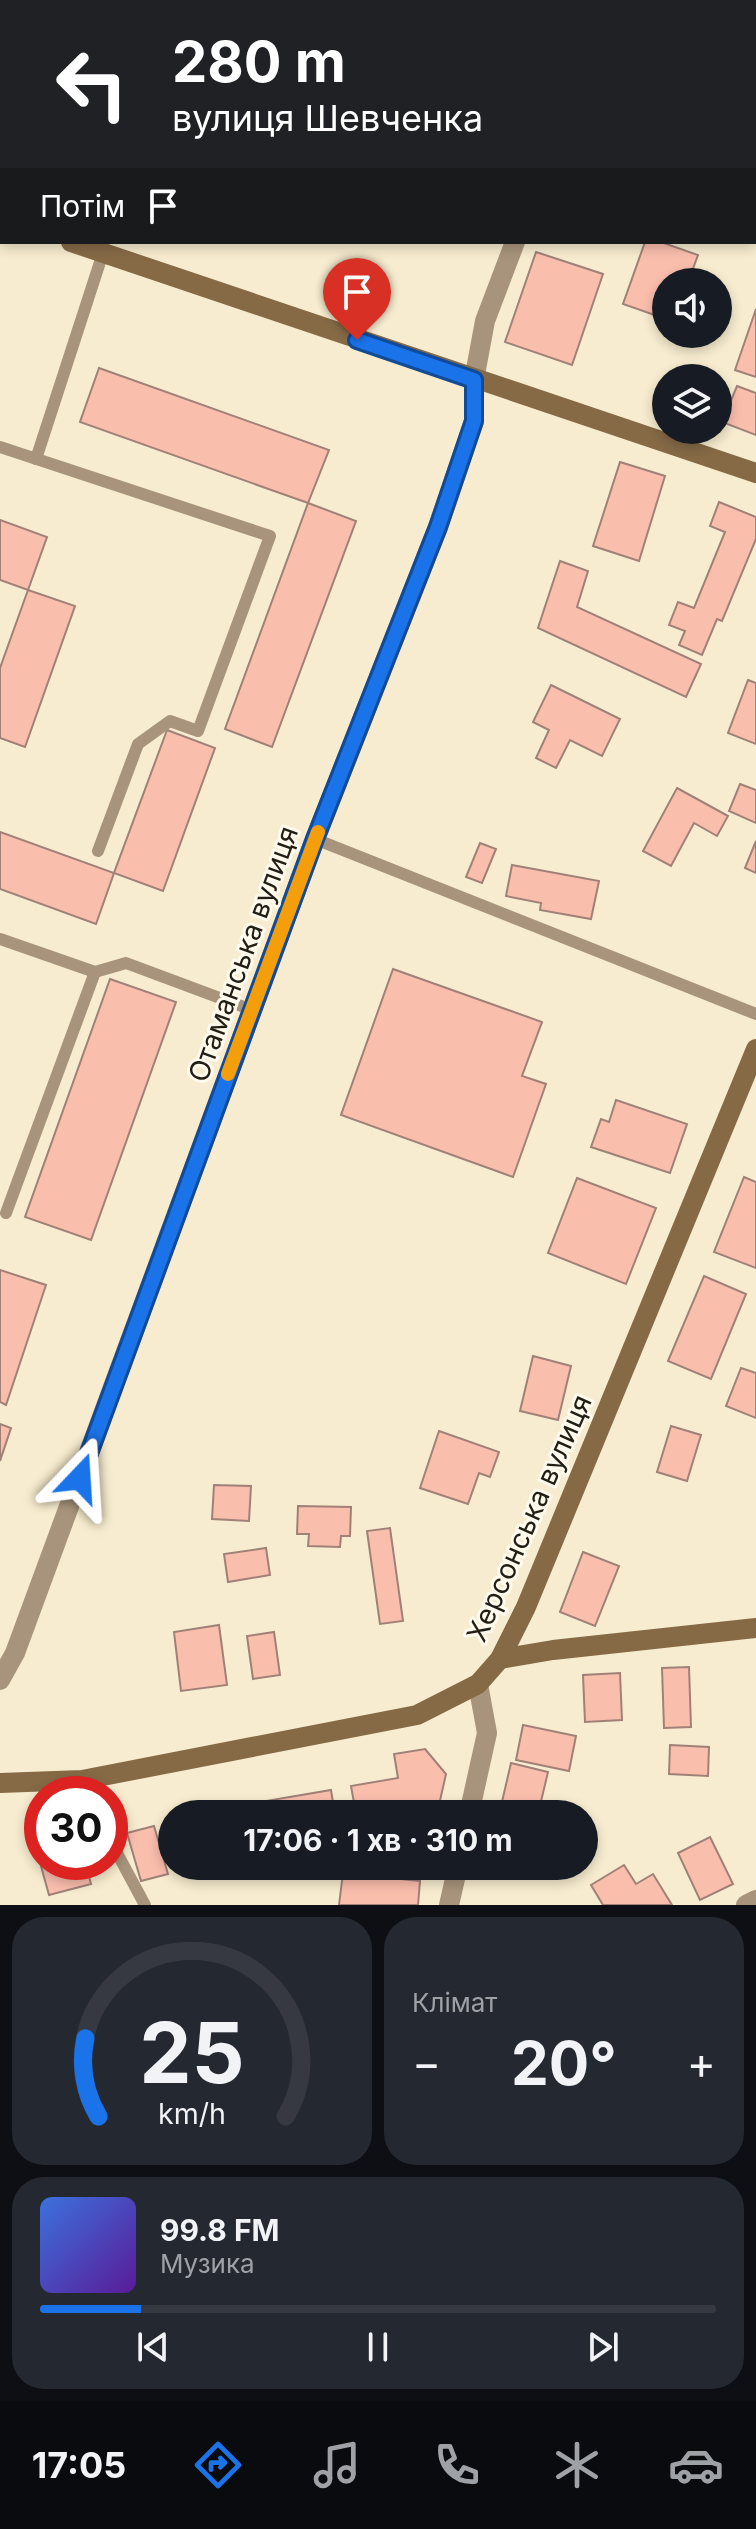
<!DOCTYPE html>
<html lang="uk">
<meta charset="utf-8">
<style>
body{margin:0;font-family:Inter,sans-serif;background:#242831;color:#f1f3f6;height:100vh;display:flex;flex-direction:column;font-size:30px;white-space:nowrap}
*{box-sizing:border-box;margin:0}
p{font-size:26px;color:#9ea1a6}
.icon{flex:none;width:44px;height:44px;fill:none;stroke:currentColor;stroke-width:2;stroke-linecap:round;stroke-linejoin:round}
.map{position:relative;height:1905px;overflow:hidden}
.sheet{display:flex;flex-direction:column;gap:12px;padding:12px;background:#0d0f14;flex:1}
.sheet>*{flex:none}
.guide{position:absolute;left:0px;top:0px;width:756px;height:244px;box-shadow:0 4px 12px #0003;background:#202124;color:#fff;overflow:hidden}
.tools{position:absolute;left:652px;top:268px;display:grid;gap:16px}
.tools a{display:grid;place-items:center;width:80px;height:80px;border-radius:50%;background:#171b24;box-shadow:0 4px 12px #0003;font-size:40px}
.speed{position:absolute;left:24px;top:1776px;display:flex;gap:16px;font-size:40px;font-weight:700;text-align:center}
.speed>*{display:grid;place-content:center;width:104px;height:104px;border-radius:50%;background:#171b24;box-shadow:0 4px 12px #0003;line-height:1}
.speed .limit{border:12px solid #d22;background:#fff;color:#111}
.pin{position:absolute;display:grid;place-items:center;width:68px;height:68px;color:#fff;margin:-82px -34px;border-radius:50% 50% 50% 0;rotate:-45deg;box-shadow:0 0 8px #0007}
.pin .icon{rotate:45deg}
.me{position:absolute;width:88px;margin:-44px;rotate:20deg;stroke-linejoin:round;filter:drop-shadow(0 0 6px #0008)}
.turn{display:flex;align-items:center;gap:28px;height:168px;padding:0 40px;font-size:36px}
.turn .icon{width:104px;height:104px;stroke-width:2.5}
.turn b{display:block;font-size:56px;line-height:68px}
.then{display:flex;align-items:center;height:76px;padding:0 40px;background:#0003;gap:16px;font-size:30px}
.big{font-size:60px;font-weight:700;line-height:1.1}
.sheet .widget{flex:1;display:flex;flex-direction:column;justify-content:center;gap:12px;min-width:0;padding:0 28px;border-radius:32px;background:#242831}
.sheet .dial{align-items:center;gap:0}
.dial svg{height:208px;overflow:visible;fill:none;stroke:#363941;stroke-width:7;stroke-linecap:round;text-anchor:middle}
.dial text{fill:#f1f3f6;stroke:none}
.song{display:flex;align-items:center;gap:24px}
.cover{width:96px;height:96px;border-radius:12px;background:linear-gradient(135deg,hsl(220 70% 55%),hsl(270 70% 35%))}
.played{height:8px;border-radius:4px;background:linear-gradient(90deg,#1a73e8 15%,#363941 15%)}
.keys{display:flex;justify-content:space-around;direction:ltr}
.heat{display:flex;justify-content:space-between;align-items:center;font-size:44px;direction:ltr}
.sheet .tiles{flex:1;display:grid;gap:12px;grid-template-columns:1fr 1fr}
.widget:last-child{grid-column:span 2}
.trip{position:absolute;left:158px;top:1800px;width:440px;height:80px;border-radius:40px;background:#171b24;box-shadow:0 4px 12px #0003;font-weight:700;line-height:80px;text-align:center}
.menu{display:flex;height:128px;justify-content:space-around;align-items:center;background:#090b0e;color:#9ea1a6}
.menu .icon{width:56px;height:56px}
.menu .on{color:#1a73e8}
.menu b{font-size:36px;color:#f1f3f6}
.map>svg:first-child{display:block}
</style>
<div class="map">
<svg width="756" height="1905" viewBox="0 0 756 1905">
<rect width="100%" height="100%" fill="#f7eccf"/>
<g fill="#fabead" stroke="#a08178" stroke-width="2">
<polygon points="6,0 57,0 5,2"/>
<polygon points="754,93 756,93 756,157 754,156"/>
<polygon points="645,242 661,242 698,255 688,282 666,282 666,319 623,304"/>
<polygon points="536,252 603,274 572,365 505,342"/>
<polygon points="756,309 756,377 735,370"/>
<polygon points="99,368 329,450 308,503 80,422"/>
<polygon points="737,386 756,393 756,435 722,422"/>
<polygon points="620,462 665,476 639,561 593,546"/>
<polygon points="719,502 756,517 756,539 722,621 717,619 702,655 679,645 685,631 669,625 678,602 694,608 725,532 710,526"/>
<polygon points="308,503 356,521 272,747 225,729"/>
<polygon points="0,520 47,537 28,590 0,580"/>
<polygon points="560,561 588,571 577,607 701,664 686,697 538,628"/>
<polygon points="28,590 75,606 25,747 0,738 0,668"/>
<polygon points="748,680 756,683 756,744 728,733"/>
<polygon points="551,685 620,719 602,756 570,740 556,768 536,758 549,730 533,722"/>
<polygon points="167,730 215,748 163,891 114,873"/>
<polygon points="740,784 756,790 756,823 729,811"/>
<polygon points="677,788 728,816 717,836 694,823 671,866 643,851"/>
<polygon points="0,832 114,873 96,924 0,889"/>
<polygon points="756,841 756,873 745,868"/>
<polygon points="480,843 496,849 482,883 466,877"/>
<polygon points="512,865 599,881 591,919 540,910 541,903 506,896"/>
<polygon points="393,969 542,1022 522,1076 546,1084 513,1177 341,1115"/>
<polygon points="110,979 176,1002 91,1240 25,1217"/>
<polygon points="616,1100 687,1124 670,1173 591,1147 601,1119 609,1122"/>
<polygon points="744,1177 756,1182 756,1268 714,1252"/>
<polygon points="577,1178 656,1208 626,1284 548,1253"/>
<polygon points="0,1270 46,1285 6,1405 0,1402"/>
<polygon points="704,1276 746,1294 711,1379 668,1361"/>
<polygon points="533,1356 571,1366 558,1420 520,1411"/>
<polygon points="741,1368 756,1373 756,1418 726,1406"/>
<polygon points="0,1424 11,1428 0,1461"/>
<polygon points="671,1426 701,1435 687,1481 657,1472"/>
<polygon points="439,1431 499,1452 490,1477 479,1473 468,1504 420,1488"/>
<polygon points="214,1485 251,1486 249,1521 212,1519"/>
<polygon points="298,1506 351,1507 350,1536 341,1536 340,1547 308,1546 309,1534 297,1534"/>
<polygon points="390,1528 403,1621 380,1624 367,1531"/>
<polygon points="266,1548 270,1575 228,1582 224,1554"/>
<polygon points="583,1552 619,1566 595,1626 560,1612"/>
<polygon points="219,1625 227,1685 181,1691 174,1632"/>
<polygon points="274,1632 280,1675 253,1679 247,1636"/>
<polygon points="689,1667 691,1727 664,1728 662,1668"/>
<polygon points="620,1673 622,1720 585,1722 583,1675"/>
<polygon points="523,1725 576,1736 569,1771 516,1760"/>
<polygon points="670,1745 709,1747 708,1776 669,1774"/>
<polygon points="425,1749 446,1774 437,1814 356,1814 351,1786 398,1778 394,1754"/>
<polygon points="511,1763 548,1772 538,1814 501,1806"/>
<polygon points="331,1790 335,1814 268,1814 266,1801"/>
<polygon points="262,1804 263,1814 220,1814 220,1808"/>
<polygon points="154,1826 168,1874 141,1881 127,1833"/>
<polygon points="710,1837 733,1884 700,1900 678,1853"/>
<polygon points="42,1858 42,1862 85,1862 91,1884 49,1895 39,1859"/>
<polygon points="624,1865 636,1884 653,1874 672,1905 603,1905 591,1885"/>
<polygon points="343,1873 420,1881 418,1905 339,1905"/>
</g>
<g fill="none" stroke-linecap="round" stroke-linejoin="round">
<g stroke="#a8947c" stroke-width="12">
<polyline points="484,2 485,0"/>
<polyline points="0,447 270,536 198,731 170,721 138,744 98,851"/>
<polyline points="36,459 103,253"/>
<polyline points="315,839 756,1014"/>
<polyline points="0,939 95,972"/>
<polyline points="6,1213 95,972 126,963 252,1010"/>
<polyline points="110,1840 145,1905"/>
</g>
<g stroke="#a8947c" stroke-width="20">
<polyline points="604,2 605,0"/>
<polyline points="0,1680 15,1653 315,839 438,527 474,421 474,380 485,321 515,242"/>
<polyline points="469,1814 487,1733 478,1684"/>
<polyline points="449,1905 458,1866"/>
<polyline points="746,1905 756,1900"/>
</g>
<g stroke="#866a46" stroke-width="20">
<polyline points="0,218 2,218"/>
<polyline points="71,242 756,473"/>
<polyline points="500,1659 553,1650 756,1628"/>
<polyline points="0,1783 82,1780 417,1715 478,1684 500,1659 526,1607 756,1049"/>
</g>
</g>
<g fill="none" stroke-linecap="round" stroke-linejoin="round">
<defs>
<polyline id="route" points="80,1478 315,839 438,527 474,421 474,380 357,340"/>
</defs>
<use href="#route" stroke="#114b97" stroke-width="20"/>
<use href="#route" stroke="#1a73e8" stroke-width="14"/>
<polyline stroke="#f59e0b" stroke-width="14" points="228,1074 318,832"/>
</g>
<g text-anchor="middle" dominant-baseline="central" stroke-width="6" stroke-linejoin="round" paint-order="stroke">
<g font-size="28" fill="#221e13" stroke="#fefaee">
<text transform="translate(243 954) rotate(-70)">Отаманська вулиця</text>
<text transform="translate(529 1518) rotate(-66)">Херсонська вулиця</text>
</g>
</g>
</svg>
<div class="tools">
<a><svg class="icon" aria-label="sound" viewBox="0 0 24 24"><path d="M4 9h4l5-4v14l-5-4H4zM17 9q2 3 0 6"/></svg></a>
<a><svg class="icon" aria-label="layers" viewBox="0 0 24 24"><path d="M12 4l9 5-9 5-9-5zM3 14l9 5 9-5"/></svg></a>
</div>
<div class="speed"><div class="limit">30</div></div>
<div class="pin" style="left:357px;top:340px;background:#d93025"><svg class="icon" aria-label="arrive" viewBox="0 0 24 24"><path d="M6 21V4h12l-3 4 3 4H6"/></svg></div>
<svg class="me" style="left:80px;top:1478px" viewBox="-20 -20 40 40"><path d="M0-17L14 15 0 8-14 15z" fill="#1a73e8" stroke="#fff" stroke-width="4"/></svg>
<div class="trip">17:06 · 1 хв · 310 m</div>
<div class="guide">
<div class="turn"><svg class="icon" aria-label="left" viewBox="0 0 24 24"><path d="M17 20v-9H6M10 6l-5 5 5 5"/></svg><div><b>280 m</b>вулиця Шевченка</div></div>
<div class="then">Потім<svg class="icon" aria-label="arrive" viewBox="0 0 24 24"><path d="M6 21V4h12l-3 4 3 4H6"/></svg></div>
</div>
</div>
<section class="sheet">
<div class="tiles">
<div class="widget dial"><svg viewBox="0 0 100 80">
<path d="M14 69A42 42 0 1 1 86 69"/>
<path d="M14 69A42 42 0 0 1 9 39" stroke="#1a73e8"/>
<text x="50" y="56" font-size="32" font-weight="700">25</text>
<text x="50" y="72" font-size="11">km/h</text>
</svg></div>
<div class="widget"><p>Клімат</p>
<div class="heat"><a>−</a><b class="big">20°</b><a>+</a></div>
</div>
<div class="widget">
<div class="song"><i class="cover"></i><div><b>99.8 FM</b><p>Музика</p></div></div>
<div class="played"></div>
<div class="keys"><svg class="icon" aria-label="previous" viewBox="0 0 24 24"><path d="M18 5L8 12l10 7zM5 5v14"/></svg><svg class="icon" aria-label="pause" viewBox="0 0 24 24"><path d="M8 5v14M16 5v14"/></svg><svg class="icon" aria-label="next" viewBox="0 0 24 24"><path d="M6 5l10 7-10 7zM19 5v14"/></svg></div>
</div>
</div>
</section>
<nav class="menu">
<b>17:05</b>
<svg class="icon on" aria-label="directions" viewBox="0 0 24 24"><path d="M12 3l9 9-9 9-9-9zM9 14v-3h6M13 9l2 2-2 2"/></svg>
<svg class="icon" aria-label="music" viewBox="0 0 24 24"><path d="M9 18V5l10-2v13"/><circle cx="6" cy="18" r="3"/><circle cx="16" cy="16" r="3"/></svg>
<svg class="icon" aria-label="phone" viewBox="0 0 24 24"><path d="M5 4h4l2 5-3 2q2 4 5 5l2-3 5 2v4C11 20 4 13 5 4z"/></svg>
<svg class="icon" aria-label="climate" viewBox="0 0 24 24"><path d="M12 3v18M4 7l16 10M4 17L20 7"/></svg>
<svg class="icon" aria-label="car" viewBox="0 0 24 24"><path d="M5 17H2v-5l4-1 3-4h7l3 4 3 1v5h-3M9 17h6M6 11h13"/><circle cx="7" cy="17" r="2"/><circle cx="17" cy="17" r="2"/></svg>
</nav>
